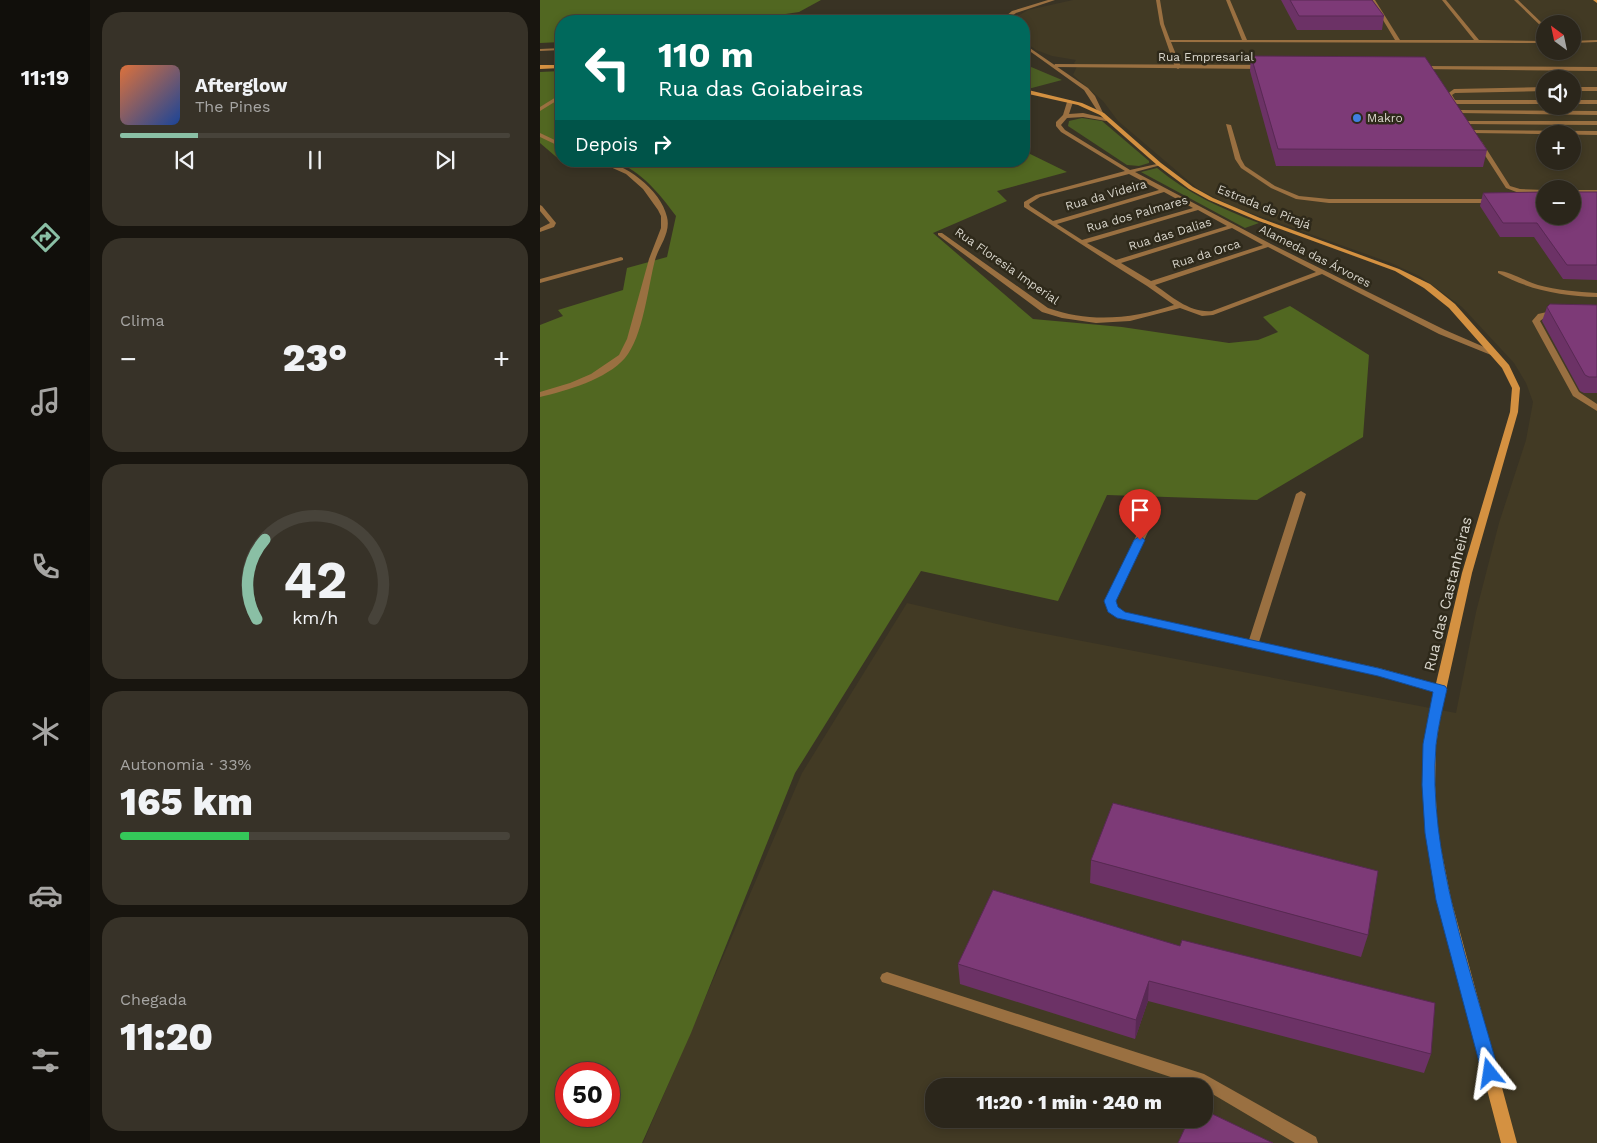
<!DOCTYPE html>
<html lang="pt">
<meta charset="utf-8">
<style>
body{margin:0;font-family:"Work Sans",sans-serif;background:#373228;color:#f1f3f6;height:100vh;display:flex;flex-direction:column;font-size:19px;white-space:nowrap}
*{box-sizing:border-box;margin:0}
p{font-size:16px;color:#a6a5a3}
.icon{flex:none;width:28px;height:28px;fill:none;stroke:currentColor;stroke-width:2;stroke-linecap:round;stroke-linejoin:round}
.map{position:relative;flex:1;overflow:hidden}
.panel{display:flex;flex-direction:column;gap:12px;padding:12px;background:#18150f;width:450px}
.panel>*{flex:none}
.guide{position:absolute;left:15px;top:15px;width:475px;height:152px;border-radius:20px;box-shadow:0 2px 8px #0003,0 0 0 1px #47433a;background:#00695c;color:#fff;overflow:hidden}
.needle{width:32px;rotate:327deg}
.buttons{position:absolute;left:996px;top:15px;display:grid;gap:10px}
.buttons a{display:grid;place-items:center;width:45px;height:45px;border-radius:50%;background:#2b261b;box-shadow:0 2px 8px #0003,0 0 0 1px #47433a;font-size:25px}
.speed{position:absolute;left:15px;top:1062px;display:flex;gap:10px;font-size:25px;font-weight:700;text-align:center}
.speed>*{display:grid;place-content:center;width:65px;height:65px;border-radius:50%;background:#2b261b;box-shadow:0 2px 8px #0003,0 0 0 1px #47433a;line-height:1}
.speed .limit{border:8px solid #d22;background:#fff;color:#111}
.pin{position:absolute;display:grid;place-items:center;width:42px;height:42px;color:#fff;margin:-51px -21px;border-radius:50% 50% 50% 0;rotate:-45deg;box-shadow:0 0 5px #0007}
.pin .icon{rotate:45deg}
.me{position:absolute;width:55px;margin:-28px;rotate:345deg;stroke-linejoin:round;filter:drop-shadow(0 0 4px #0008)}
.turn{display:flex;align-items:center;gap:18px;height:105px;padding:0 20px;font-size:22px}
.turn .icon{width:65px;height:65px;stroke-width:2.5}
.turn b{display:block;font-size:35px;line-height:42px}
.then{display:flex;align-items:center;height:48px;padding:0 20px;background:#0003;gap:10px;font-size:19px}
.big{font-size:38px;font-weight:800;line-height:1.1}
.panel .card{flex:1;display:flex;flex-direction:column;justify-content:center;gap:8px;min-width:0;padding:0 18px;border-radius:20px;background:#373228}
.panel .dial{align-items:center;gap:0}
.dial svg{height:130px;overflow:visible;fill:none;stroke:#47433a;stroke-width:7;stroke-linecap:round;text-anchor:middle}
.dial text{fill:#f1f3f6;stroke:none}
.song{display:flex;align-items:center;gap:15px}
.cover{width:60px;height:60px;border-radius:8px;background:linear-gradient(135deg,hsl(20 70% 55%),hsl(220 70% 35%))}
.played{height:5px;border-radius:2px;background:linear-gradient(90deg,#8abfa5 20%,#47433a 20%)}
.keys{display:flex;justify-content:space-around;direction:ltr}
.heat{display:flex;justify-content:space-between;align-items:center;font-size:28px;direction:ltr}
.charge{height:8px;border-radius:4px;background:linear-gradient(90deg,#34c759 33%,#47433a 0)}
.trip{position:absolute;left:385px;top:1078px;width:288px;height:50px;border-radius:20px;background:#2b261b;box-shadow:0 2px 8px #0003,0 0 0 1px #47433a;font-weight:800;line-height:50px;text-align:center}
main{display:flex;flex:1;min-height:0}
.menu{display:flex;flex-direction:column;width:90px;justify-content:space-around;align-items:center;background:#110f0b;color:#a6a5a3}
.menu .icon{width:35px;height:35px}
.menu .current{color:#8abfa5}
.menu b{font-size:22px;color:#f1f3f6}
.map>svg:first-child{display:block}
</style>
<main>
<nav class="menu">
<b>11:19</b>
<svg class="icon current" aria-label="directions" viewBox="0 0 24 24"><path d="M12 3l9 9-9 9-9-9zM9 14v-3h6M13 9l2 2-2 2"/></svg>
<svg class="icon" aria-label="music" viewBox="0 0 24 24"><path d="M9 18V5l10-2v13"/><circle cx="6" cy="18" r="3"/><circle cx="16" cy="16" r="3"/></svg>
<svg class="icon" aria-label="phone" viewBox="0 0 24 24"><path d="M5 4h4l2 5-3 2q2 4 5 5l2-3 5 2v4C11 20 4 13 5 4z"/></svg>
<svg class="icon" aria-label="climate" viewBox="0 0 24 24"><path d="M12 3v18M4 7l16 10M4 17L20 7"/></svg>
<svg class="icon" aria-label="car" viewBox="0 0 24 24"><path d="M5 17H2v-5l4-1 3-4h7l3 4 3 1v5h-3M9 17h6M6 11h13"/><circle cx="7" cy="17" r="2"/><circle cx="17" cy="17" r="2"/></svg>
<svg class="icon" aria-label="filters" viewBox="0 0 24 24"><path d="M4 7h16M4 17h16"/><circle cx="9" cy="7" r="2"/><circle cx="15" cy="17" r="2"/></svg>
</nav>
<section class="panel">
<div class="card">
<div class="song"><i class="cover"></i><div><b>Afterglow</b><p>The Pines</p></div></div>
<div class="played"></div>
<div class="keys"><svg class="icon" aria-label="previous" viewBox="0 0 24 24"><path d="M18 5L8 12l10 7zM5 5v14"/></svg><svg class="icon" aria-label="pause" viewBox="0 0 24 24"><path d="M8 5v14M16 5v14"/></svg><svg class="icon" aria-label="next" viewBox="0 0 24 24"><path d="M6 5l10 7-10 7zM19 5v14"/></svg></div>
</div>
<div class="card"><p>Clima</p>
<div class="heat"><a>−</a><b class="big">23°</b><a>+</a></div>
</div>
<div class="card dial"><svg viewBox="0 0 100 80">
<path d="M14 69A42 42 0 1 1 86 69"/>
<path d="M14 69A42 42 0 0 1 19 20" stroke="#8abfa5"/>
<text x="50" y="56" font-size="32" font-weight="700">42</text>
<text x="50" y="72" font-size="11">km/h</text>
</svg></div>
<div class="card"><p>Autonomia · 33%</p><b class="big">165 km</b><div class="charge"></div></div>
<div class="card"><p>Chegada</p><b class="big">11:20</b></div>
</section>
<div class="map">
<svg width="1057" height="1143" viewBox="0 0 1057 1143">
<rect width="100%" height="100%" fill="#393324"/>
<path fill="#423a24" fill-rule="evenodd" d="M533 0H1057V1143H103L262 773 367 603 470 627 916 713 936 612 959 523 986 440 993 402 986 383 974 363 922 307 881 277 851 263 694 207 658 189 578 121 563 101 533 75 537 66 534 63 536 60 512 56 496 50 484 41V21H469L488 10ZM1005 24H1032V51H1005ZM1005 79H1032V106H1005ZM1005 134H1032V161H1005ZM1005 189H1032V216H1005ZM394 1086H664V1119H394Z"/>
<g fill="#4c5f24">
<polygon points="484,64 522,80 488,89 484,87"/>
<polygon points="542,118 562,121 609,161 609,163 599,166 587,165 528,126 529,121"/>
<path d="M617 168C647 193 682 209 719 223L705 228 601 172Z"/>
</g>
<g fill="#516721" fill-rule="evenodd">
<polygon points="0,0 281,0 259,12 199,21 21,21 21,42 0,43"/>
<polygon points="21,71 21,161 0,143 0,72"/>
<path d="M484 151 527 172 457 191 467 201 393 233 493 319 582 327 689 343 718 340 738 332 723 317 750 306 829 355 823 437 717 500 567 495 518 601 381 571 255 773 151 1033 102 1143H0V325L23 316 18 310 83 290 87 268 127 257 136 216C119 193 102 172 75 161H484ZM26 1074H69V1116H26Z"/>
</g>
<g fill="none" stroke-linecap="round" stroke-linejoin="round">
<g fill="#9a7041" fill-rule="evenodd">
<polygon points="616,0 620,0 624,24 630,40 702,40 686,0 690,0 707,40 855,40 831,0 835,0 860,40 934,40 902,0 906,0 939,40 1005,41 1005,43 631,42 641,67 638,69 635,67 620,24"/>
<polygon points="974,0 978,0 1005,26 1005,30"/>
<polygon points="1057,40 1057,42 1032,43 1032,41"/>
<polygon points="1005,87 1005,91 915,93 912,95 915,100 1005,100 1005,104 917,104 914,106 912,105 906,95 914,89"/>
<rect x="1032" y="87" width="25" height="4"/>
<polygon points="21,94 21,98 0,111 0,107"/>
<rect x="1032" y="100" width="25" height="4"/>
<polygon points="920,110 1057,111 1057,115 918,113 918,111"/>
<polygon points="927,121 1057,121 1057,125 925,124 924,123"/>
<polygon points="686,124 691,125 701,159 705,166 735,186 759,196 789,199 954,199 957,201 954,203 789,203 756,199 731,188 701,168 695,159"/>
<polygon points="933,130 1057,131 1057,135 931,133 930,132"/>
<polygon points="0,133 21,143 21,147 0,137"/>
<polygon points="938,142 942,142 970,186 980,189 1005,190 1005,194 979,193 966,188 937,143"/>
<path d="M57 161C84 161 121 190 127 217 131 233 119 246 115 260 108 287 103 337 85 358 67 379 26 391 0 397V392L30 383 51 374 79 355 87 339 109 259 121 228V216L118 210 103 189 86 174Z"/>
<rect x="1032" y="190" width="25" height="4"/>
<path d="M958 271C966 270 988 282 998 285 1017 290 1037 292 1057 293V297C1022 296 989 290 958 273Z"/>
<polygon points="1016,310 1020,312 1019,314 1004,318 1000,321 1039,392 1057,404 1057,411 1033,396 992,321 998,314"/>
<polygon points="347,972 664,1074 776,1137 778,1143 755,1143 664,1089 664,1086 658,1086 342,982 340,978 342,974"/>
</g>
<g fill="#9a7041" fill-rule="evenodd">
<polygon points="21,48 21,50 0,51 0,49"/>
<polygon points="515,64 724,65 727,67 724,69 513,67"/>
<polygon points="881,66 1057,67 1057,71 879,69"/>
<path d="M530 100 533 102 529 114 543 113 569 119 566 121 543 117 527 118 521 125 525 130 590 170 621 163V165L595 172 731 244 905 330 958 353 954 355H951L899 334 782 274 673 315 662 316 640 308 590 321 556 323 522 318 502 312 398 235V233H402L508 308C550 323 592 319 634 305L607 286 572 264 484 207V202L496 195 585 171 521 132 516 126V122L523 115 527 102ZM589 174 619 190 513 221 490 206 489 204 500 197ZM624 192 653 208 542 240 517 224ZM658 210 687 226 576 260 547 243ZM692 228 723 245 611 281 581 263ZM728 247 776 272 672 311C650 313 632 297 615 285Z"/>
<polygon points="0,205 2,206 16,223 14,227 0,232 0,228 10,223 0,211"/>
<polygon points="81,257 83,258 83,260 0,283 0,279"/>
<polygon points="761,491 766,494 719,642 839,668 904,686 906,689 904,692 900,693 839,676 581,618 567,609 565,601 609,509 614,506 619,509 575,601 577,607 584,612 709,640 756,494"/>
</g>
<g fill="#9a7041" fill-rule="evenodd">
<polygon points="508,0 515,0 476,13 465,21 460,21 472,11"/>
<polygon points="484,44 548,88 555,96 564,115 560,115 544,90 484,47"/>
</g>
<g fill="#d49141" fill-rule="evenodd">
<polygon points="1053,0 1057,0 1057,3"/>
<polygon points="0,65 21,65 21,68 0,69"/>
<polygon points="484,89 542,103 564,113 621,163 653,187 673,198 720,218 859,269 890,284 915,304 969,365 980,388 978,412 932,573 901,713 896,745 895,785 898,833 911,899 977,1143 961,1143 897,899 886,833 883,785 884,745 889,713 922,573 970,412 972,388 962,368 909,308 884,288 855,271 716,220 669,200 649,189 617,165 560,115 538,105 484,93"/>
</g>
</g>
<g fill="#6c3266">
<polygon points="741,0 832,0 844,16 842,30 757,30"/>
<polygon points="711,56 947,150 943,167 736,166 710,71"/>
<polygon points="1057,192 1057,280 1023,279 994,237 960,237 940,206 943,193"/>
<polygon points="1057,305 1057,393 1044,393 1040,391 1002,321 1007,307"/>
<polygon points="551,860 828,935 821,957 550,883"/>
<polygon points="453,890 891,1054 884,1073 608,1001 595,1039 420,984 418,964"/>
</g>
<polygon fill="#582953" points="609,981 608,1001 595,1039 596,1020"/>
<g fill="#7d3a77" stroke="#582953">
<polygon points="750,0 832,0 844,16 759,16"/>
<polygon points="711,56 885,57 947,150 738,149"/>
<polygon points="1005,192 1005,216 1032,216 1032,192 1057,192 1057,265 1027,265 997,223 963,223 943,193"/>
<polygon points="1010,304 1057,305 1057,377 1049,377 1045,375 1007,307"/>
<polygon points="573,803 838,871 828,935 551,860"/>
<polygon points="453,890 640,946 642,940 895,1003 891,1054 609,981 596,1020 418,964"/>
<polygon points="664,1110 733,1143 638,1143 649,1119 664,1119"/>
</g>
<path fill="#1a73e8" stroke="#114b97" d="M600 536 605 540 576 601 578 607 585 612 838 668 905 686 907 689C903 707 898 726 896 745 887 852 931 970 959 1073L956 1078 950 1081 944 1078 942 1073 896 900 885 833 882 785 883 744 893 692 838 676 577 618 568 612 564 601 594 540Z"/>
<circle fill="#3f7fe0" stroke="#2e291a" stroke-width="2" cx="817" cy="118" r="5"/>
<g text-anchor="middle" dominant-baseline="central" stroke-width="5" stroke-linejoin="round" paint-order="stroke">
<g font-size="12" fill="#d9d6cc" stroke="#2e291a">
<text x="666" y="57">Rua Empresarial</text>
<text transform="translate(566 195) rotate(-16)">Rua da Videira</text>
<text transform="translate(724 207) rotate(22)">Estrada de Pirajá</text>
<text transform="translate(597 214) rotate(-16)">Rua dos Palmares</text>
<text transform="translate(630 234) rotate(-17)">Rua das Dalias</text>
<text transform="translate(666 254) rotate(-18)">Rua da Orca</text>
<text transform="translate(775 256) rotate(27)">Alameda das Árvores</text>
<text transform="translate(467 266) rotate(35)">Rua Floresia Imperial</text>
</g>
<g font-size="12" fill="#d9d6cc" stroke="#2e291a" text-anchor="start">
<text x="827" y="118">Makro</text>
</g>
<g font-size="15" fill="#d9d6cc" stroke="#2e291a">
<text transform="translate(908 594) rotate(-76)">Rua das Castanheiras</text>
</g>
</g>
</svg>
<div class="buttons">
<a><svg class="needle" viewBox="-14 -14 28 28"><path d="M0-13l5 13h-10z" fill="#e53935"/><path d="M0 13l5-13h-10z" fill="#a6a5a3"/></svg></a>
<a><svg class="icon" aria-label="sound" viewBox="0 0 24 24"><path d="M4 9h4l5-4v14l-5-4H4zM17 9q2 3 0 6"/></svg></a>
<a>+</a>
<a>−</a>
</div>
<div class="speed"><div class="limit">50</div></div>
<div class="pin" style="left:600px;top:540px;background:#d93025"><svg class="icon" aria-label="arrive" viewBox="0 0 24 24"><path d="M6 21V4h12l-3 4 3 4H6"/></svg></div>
<svg class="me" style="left:950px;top:1073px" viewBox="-20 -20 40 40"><path d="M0-17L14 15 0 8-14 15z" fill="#1a73e8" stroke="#fff" stroke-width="4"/></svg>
<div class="trip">11:20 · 1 min · 240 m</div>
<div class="guide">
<div class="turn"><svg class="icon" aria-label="left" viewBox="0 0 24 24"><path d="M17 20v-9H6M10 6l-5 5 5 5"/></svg><div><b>110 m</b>Rua das Goiabeiras</div></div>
<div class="then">Depois<svg class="icon" aria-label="right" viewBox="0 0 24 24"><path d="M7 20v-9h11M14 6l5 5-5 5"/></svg></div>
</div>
</div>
</main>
